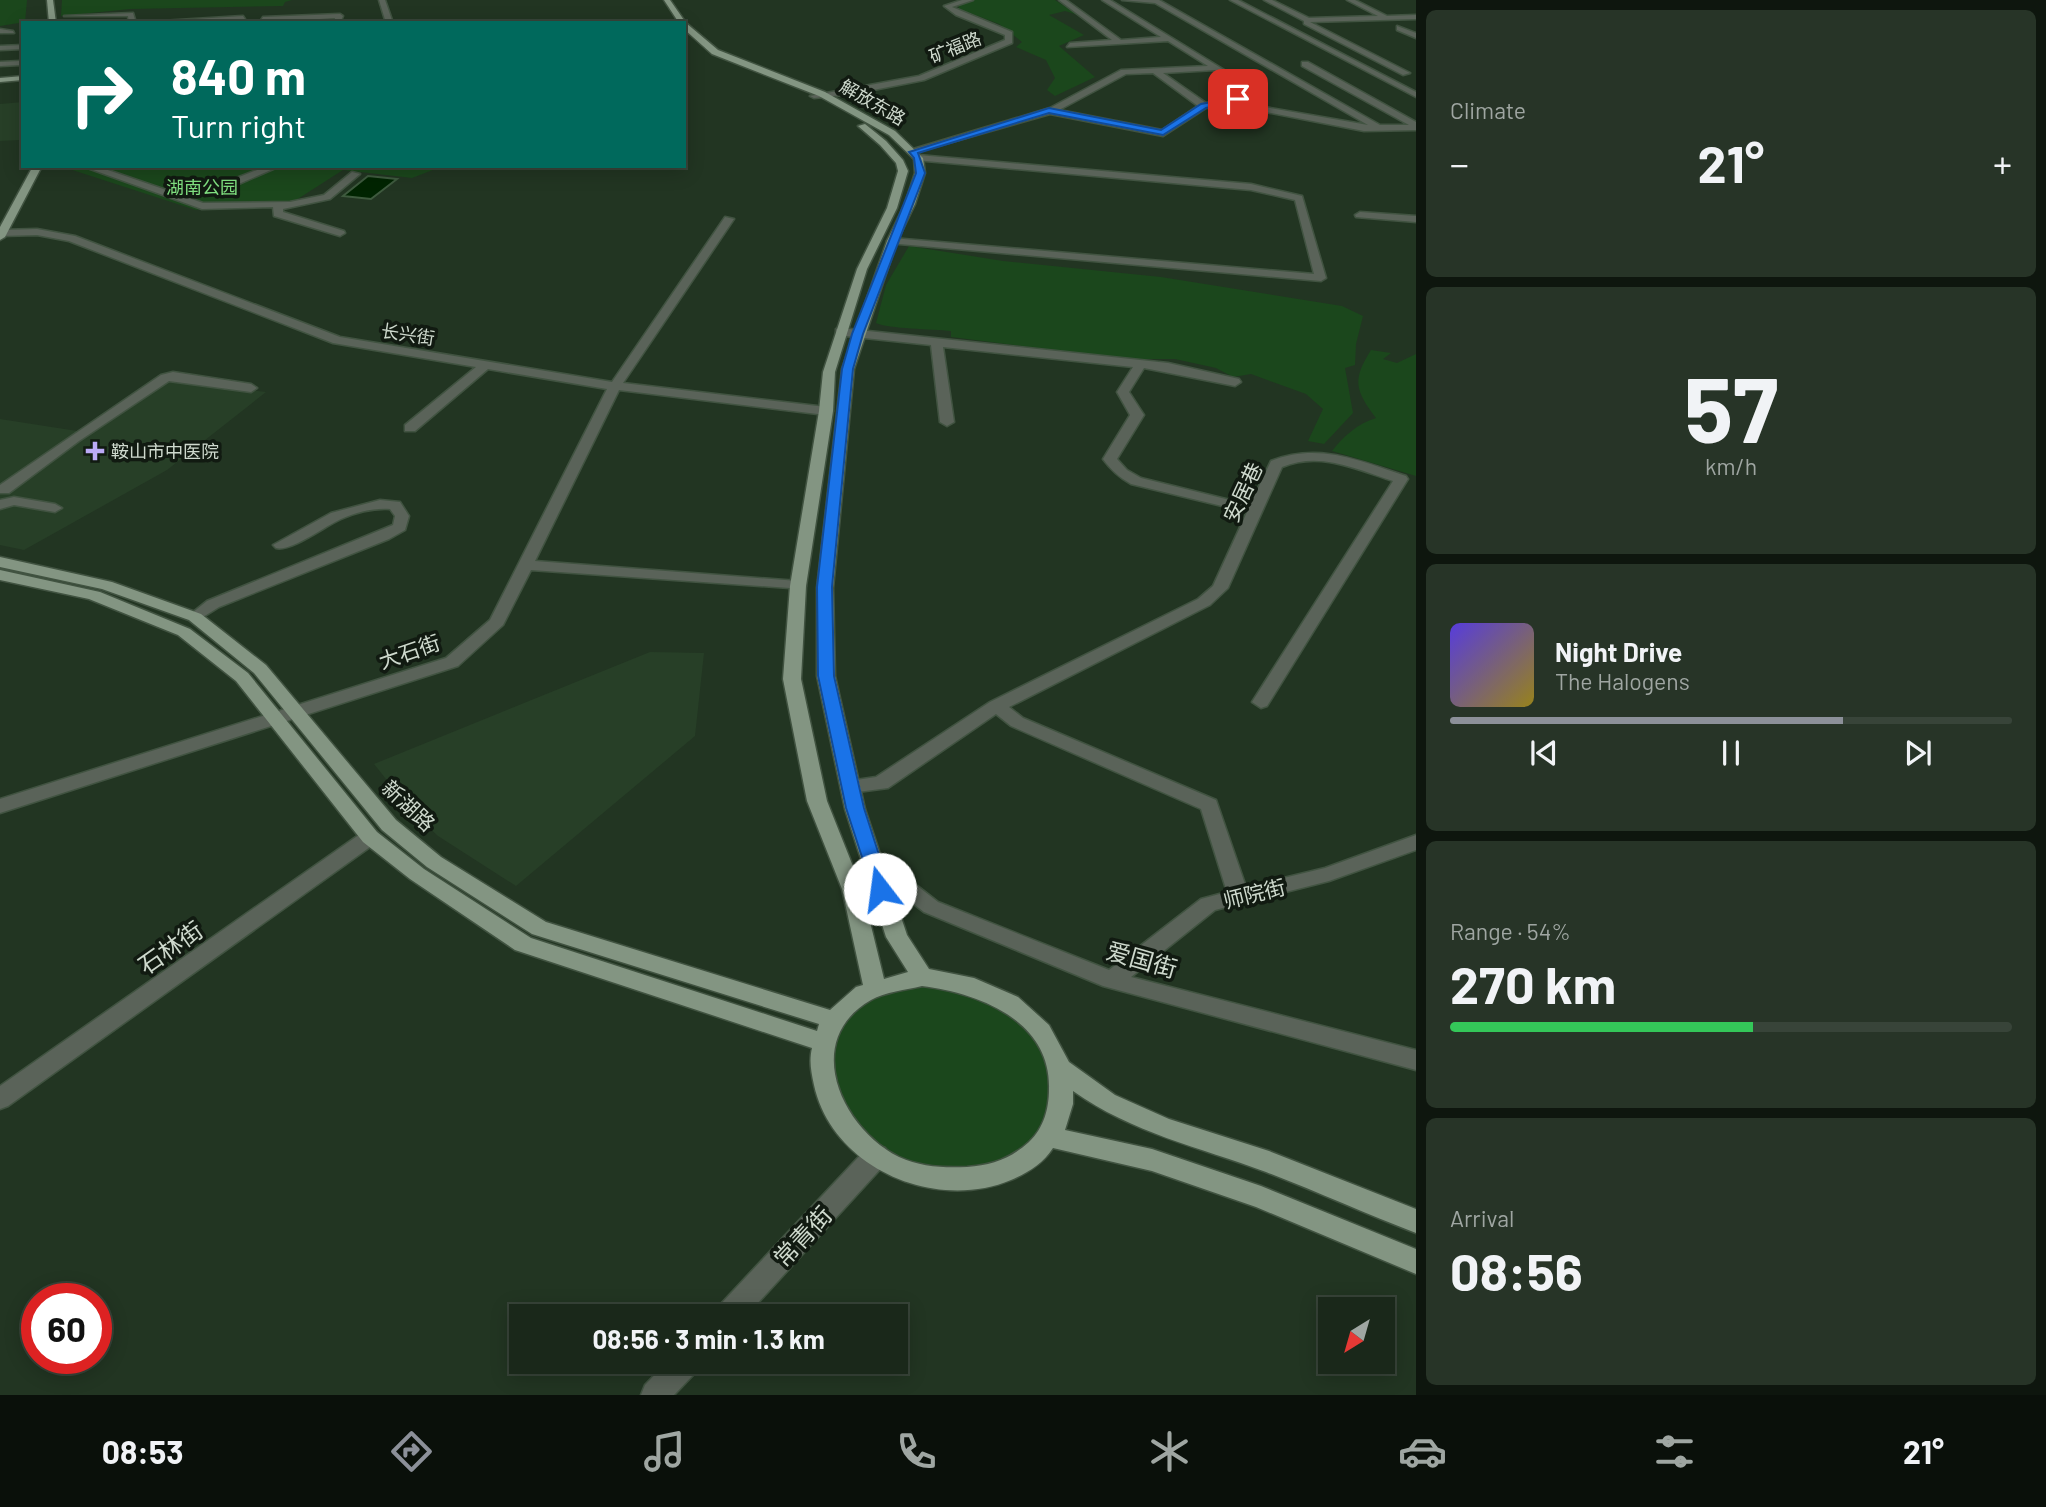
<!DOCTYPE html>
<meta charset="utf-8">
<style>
body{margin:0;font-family:Barlow,"Noto Sans SC",sans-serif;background:#273427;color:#f1f3f6;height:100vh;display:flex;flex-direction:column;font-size:26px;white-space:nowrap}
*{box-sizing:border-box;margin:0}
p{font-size:23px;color:#9fa6a2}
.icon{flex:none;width:38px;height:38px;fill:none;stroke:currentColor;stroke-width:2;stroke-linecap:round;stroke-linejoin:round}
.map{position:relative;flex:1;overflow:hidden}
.sheet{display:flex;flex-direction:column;gap:10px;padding:10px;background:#0e160e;width:630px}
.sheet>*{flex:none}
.guide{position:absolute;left:21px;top:21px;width:665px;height:147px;border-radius:0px;box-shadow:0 4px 18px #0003,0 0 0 2px #384439;background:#00695c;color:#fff;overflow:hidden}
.needle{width:46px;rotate:217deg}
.fabs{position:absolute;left:1318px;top:1297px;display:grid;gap:14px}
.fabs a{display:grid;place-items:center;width:77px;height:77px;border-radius:0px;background:#1a281a;box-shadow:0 4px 18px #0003,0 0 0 2px #384439;font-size:35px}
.speed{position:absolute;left:21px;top:1283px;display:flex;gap:14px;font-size:35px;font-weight:700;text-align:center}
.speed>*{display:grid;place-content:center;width:91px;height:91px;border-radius:50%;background:#1a281a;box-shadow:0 4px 18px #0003,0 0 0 2px #384439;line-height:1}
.speed .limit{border:10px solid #d22;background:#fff;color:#111}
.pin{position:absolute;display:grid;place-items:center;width:60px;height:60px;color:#fff;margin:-30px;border-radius:14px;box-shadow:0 4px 10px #0006}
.me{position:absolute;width:77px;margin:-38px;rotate:345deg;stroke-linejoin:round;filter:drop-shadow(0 0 5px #0008)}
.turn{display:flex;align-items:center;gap:24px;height:147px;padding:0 35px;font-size:32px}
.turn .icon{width:91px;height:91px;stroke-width:2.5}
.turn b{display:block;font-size:49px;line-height:60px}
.big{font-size:52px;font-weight:700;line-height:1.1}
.sheet .tile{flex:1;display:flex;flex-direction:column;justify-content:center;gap:10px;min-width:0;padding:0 24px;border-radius:10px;background:#273427}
.sheet .dial{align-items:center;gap:0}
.dial b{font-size:91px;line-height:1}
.song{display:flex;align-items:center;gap:21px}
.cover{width:84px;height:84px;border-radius:10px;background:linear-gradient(135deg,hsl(250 70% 55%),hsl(50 70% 35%))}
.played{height:7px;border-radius:4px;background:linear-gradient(90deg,#8c9099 70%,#384439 70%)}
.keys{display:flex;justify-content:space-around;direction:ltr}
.heat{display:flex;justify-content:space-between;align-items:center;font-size:38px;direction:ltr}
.charge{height:10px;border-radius:5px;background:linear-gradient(90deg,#34c759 54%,#384439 0)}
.trip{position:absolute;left:509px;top:1304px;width:399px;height:70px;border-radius:0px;background:#1a281a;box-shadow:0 4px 18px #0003,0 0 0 2px #384439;font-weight:700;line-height:70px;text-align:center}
.dock{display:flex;height:112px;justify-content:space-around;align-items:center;background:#0a100a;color:#9fa6a2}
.dock .icon{width:49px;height:49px}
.dock .active{color:#8c9099}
.dock b{font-size:32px;color:#f1f3f6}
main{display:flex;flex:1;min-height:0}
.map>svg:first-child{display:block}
</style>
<main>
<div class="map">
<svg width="1416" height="1395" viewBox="0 0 1416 1395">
<rect width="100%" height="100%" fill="#223522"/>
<g fill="#273f27">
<polygon points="23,102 19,140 0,141 0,104"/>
<polygon points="169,379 266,392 167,470 24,550 0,545 0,419 90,433"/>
<polygon points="650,652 704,653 695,736 516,886 438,836 409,808 374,764"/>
</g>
<g fill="#1b471c">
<polygon points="0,0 27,0 25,22 0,26"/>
<polygon points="62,0 292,0 285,2 283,6 130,9 61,16"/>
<polygon points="957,0 1055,0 1078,15 1065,11 1049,15 1084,35 1059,46 1095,77 1055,96 1047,90 1055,78 1046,60 1016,47 1022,42 999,24 959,9"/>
<polygon points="60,166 443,166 412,178 343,170 293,202 231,204 196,210"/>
<path d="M909 246 1003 261 1161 277 1342 306 1363 316 1356 344 1355 365 1345 368 1353 413 1324 444 1308 441 1323 409 1306 394 1251 374 1233 377 1216 368 1175 359H1125L951 337V331C933 329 888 329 876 323L886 285Z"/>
<path d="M1371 350 1391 353 1383 359 1397 363 1416 354V476L1332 451C1344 436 1357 424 1376 418 1355 390 1352 380 1371 350Z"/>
<polygon points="922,977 1023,1012 1064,1089 1026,1161 913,1173 847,1132 823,1042 851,1001"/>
</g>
<polygon fill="#002401" stroke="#3e5a3e" stroke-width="2" points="368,176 397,179 371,199 343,196"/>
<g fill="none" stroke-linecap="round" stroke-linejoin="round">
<defs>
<g id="minor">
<polygon points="379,0 385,0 393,23 386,23"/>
<polygon points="962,0 973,0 952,7 1012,32 1012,43 924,80 853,94 814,98 810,96 919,76 1005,40 1005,35 956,15 944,6"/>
<path d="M1059 0H1066L1121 40 1161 37 1102 0H1110L1265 95 1241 103 1368 125 1155 3 1122 0H1159L1380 125H1409L1302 66V62H1308L1416 122V130L1364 131 1230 105 1206 108 1163 136 1050 114 910 154V150L1050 108 1121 70 1208 66 1168 41 1067 47 1070 43 1112 40ZM1215 70 1254 94 1206 103 1163 73ZM1153 73 1198 106 1162 130 1059 110 1126 74Z"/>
<polygon points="1230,0 1238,0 1416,92 1416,97"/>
<polygon points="1264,0 1272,0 1309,18 1378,16 1347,0 1355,0 1387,16 1416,15 1416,19 1310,22 1410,73 1403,75 1304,24 1304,21"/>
<polygon points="133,13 136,23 129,23 128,16 64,16"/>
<polygon points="340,14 343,16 340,23 333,23 335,18 259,23 263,17"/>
<polygon points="243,16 245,19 159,23 162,21"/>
<polygon points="1397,26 1416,33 1416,38 1397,30"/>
<polygon points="0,29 13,31 14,33 0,33"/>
<polygon points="23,45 23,49 0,50 0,46"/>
<polygon points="20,61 20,65 0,66 0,62"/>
<polygon points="918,155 1251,184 1302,196 1326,278 1321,281 888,243 887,241 892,238 1314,274 1295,200 1251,190 915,160 913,158"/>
<polygon points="82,166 96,166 169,191 229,181 267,166 280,166 234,186 177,194 203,203 290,202 324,195 352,172 360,174 330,199 283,209 283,212 344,231 345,233 340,236 274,216 273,207 202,209"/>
<polygon points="1360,212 1416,216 1416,222 1356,217 1355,215"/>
<polygon points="725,217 734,219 623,383 826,407 833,411 826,415 619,390 535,561 798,581 804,583 806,586 804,589 531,570 503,625 458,666 0,813 0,799 446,658 490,620 607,389 488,369 415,431 405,431 405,425 476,367 333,343 69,241 37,235 0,236 0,230 37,229 75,236 340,337 612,382"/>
<path d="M840 328 1168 363 1239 379 1241 382 1235 386 1144 368 1129 392 1144 415 1117 459 1127 470 1141 478 1250 505 1271 461C1319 442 1360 461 1406 476L1408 479 1267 706 1261 708 1252 702 1393 481C1356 469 1320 451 1282 467L1228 588 1210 605 1009 707 1023 718 1216 800 1246 887 1325 868 1416 835V850L1329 881 1215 910 1131 977 1416 1050V1070L1103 986 924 912 866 867 863 862 866 857H880L938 902 1109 970 1201 899 1227 892 1201 809 1011 726 996 714 888 788 850 793 843 792 841 787 843 782 876 777 990 702 1198 599 1213 586 1247 512 1131 484C1119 477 1111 470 1103 459L1130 415 1117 392 1133 367 943 347 954 422 947 426 940 422 931 345 836 335V329Z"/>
<polygon points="173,372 251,384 257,388 251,392 169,381 79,441 9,493 0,493 0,485 161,375"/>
<polygon points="14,497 55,504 62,508 55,512 14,505 0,509 0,500"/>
<path d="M380 500 400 502 409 516 405 530 389 539 219 607 195 622 187 617 207 601 393 525 395 516 390 509C373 508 357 512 341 519 325 526 291 552 276 548L273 545 331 513Z"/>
<polygon points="370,830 377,832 380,837 377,842 8,1106 0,1109 0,1086 363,832"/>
<polygon points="876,1145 885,1148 888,1156 885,1164 746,1316 714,1316 718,1307 867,1148"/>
<polygon points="667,1362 700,1362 696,1372 674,1395 641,1395 645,1385"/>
</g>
<g id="major">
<polygon points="47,0 53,0 56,23 49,23"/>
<path d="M664 0H670L686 23 718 50 825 92 895 131 923 158 925 173 915 204 897 241 854 369 833 588 835 676 865 809 907 935 929 969 974 978 1018 997 1049 1025 1069 1062 1115 1095 1169 1119 1269 1151 1416 1209V1233C1366 1214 1316 1191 1266 1172 1199 1147 1132 1133 1073 1091V1104L1065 1130 1152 1149 1261 1186 1416 1249V1274L1256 1207 1152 1171 1053 1148C1043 1164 1027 1173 1011 1180 935 1212 832 1168 814 1085 811 1071 809 1061 812 1048L515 950 410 879 363 842 236 681 178 635 89 599 0 580V570L100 592 190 629 248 673 377 832 424 869 531 938 817 1031 819 1024 532 934 427 867 382 830 254 673 189 620 102 589 0 567V557L112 582 201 614 266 665 396 820 441 857 546 922 830 1010 856 987 863 985 842 889 807 801 783 679 790 586 819 411 823 372 857 269 887 208 898 171 896 163 880 145 858 126 865 124 886 141 903 160 908 171 897 208 867 269 835 372 833 411 806 586 801 679 827 801 862 889 884 979 908 972 886 937 845 809 817 676V588L842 369 887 241 905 204 915 173 914 159 889 135 819 96 712 54 684 29V23H679ZM922 986C978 993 1051 1020 1049 1089 1049 1108 1044 1128 1029 1142 1010 1159 992 1165 967 1167 943 1168 921 1167 899 1157 841 1128 801 1040 871 1000 885 992 906 990 922 986Z"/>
<polygon points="23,76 23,80 0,82 0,78"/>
<polygon points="33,166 42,166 5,237 0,240 0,227"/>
</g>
</defs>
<use href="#minor" stroke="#415341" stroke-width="3"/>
<use href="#major" stroke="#415341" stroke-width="3"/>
<use href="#minor" fill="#5a6359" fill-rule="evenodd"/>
<use href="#major" fill="#839582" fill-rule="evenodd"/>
</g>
<polygon fill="#1a73e8" stroke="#114b97" stroke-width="2" points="1238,97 1241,100 1206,108 1163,135 1049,113 918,153 925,173 863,334 853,369 832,587 834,676 864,808 890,889 887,894 874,894 846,808 818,676 817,587 842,369 852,334 916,173 914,158 909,152 1049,108 1161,130 1201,104"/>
<path fill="#bbaaf6" stroke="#111a11" stroke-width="2.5" d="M91.5 440.5h7v7h7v7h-7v7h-7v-7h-7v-7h7z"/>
<g text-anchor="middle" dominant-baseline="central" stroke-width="7" stroke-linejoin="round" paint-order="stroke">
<g font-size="18" fill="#ced9cd" stroke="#111a11">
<text transform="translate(955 47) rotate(-22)">矿福路</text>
<text transform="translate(873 102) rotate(30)">解放东路</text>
<text transform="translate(408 334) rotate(9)">长兴街</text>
</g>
<g font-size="18" fill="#80e080" stroke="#111a11">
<text x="202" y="187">湖南公园</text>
</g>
<g font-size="18" fill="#ced9cd" stroke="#111a11" text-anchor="start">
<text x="111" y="451">鞍山市中医院</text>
</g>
<g font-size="21" fill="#ced9cd" stroke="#111a11">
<text transform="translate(1242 492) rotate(-65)">安居巷</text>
<text transform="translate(409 651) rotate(-19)">大石街</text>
<text transform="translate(409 805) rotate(43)">新湖路</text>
<text transform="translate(1254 893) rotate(-14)">师院街</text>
</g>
<g font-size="24" fill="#ced9cd" stroke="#111a11">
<text transform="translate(170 947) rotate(-35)">石林街</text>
<text transform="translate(1142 959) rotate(16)">爱国街</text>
<text transform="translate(802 1236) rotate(-47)">常青街</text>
</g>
</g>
</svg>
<div class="fabs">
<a><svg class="needle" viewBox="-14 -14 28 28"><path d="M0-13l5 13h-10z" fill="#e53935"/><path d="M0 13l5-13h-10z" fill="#9fa6a2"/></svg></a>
</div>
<div class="speed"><div class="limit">60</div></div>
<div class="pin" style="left:1238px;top:99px;background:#d93025"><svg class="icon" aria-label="arrive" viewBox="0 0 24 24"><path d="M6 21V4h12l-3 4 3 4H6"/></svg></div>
<svg class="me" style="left:880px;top:889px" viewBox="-20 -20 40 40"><circle r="19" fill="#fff"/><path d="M0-13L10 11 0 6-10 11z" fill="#1a73e8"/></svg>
<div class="trip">08:56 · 3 min · 1.3 km</div>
<div class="guide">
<div class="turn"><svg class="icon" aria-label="right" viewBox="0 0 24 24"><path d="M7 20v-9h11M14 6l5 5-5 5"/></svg><div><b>840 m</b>Turn right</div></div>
</div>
</div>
<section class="sheet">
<div class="tile"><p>Climate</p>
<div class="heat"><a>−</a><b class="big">21°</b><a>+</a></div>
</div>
<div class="tile dial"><b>57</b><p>km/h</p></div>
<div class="tile">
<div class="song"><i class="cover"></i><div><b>Night Drive</b><p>The Halogens</p></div></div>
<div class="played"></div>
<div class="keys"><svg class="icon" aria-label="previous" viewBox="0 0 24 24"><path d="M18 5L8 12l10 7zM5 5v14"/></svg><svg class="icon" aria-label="pause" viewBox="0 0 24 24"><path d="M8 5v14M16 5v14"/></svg><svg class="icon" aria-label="next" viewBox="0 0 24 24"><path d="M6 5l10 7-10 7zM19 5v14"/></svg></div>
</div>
<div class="tile"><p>Range · 54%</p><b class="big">270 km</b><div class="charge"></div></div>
<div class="tile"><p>Arrival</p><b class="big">08:56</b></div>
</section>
</main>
<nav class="dock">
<b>08:53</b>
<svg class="icon active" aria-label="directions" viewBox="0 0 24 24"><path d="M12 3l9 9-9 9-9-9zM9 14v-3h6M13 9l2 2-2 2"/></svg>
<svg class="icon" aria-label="music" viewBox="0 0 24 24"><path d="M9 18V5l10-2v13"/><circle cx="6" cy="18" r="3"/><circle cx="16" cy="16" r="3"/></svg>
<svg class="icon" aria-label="phone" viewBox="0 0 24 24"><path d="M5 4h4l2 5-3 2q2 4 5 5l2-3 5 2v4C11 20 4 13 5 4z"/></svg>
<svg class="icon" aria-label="climate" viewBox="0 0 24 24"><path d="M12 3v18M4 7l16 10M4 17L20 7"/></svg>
<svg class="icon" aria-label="car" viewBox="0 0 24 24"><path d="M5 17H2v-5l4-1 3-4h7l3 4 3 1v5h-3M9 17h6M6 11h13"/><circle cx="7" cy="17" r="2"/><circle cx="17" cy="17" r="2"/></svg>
<svg class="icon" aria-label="filters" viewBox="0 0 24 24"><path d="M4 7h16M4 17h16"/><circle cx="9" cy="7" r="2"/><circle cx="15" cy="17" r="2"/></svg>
<b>21°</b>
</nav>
